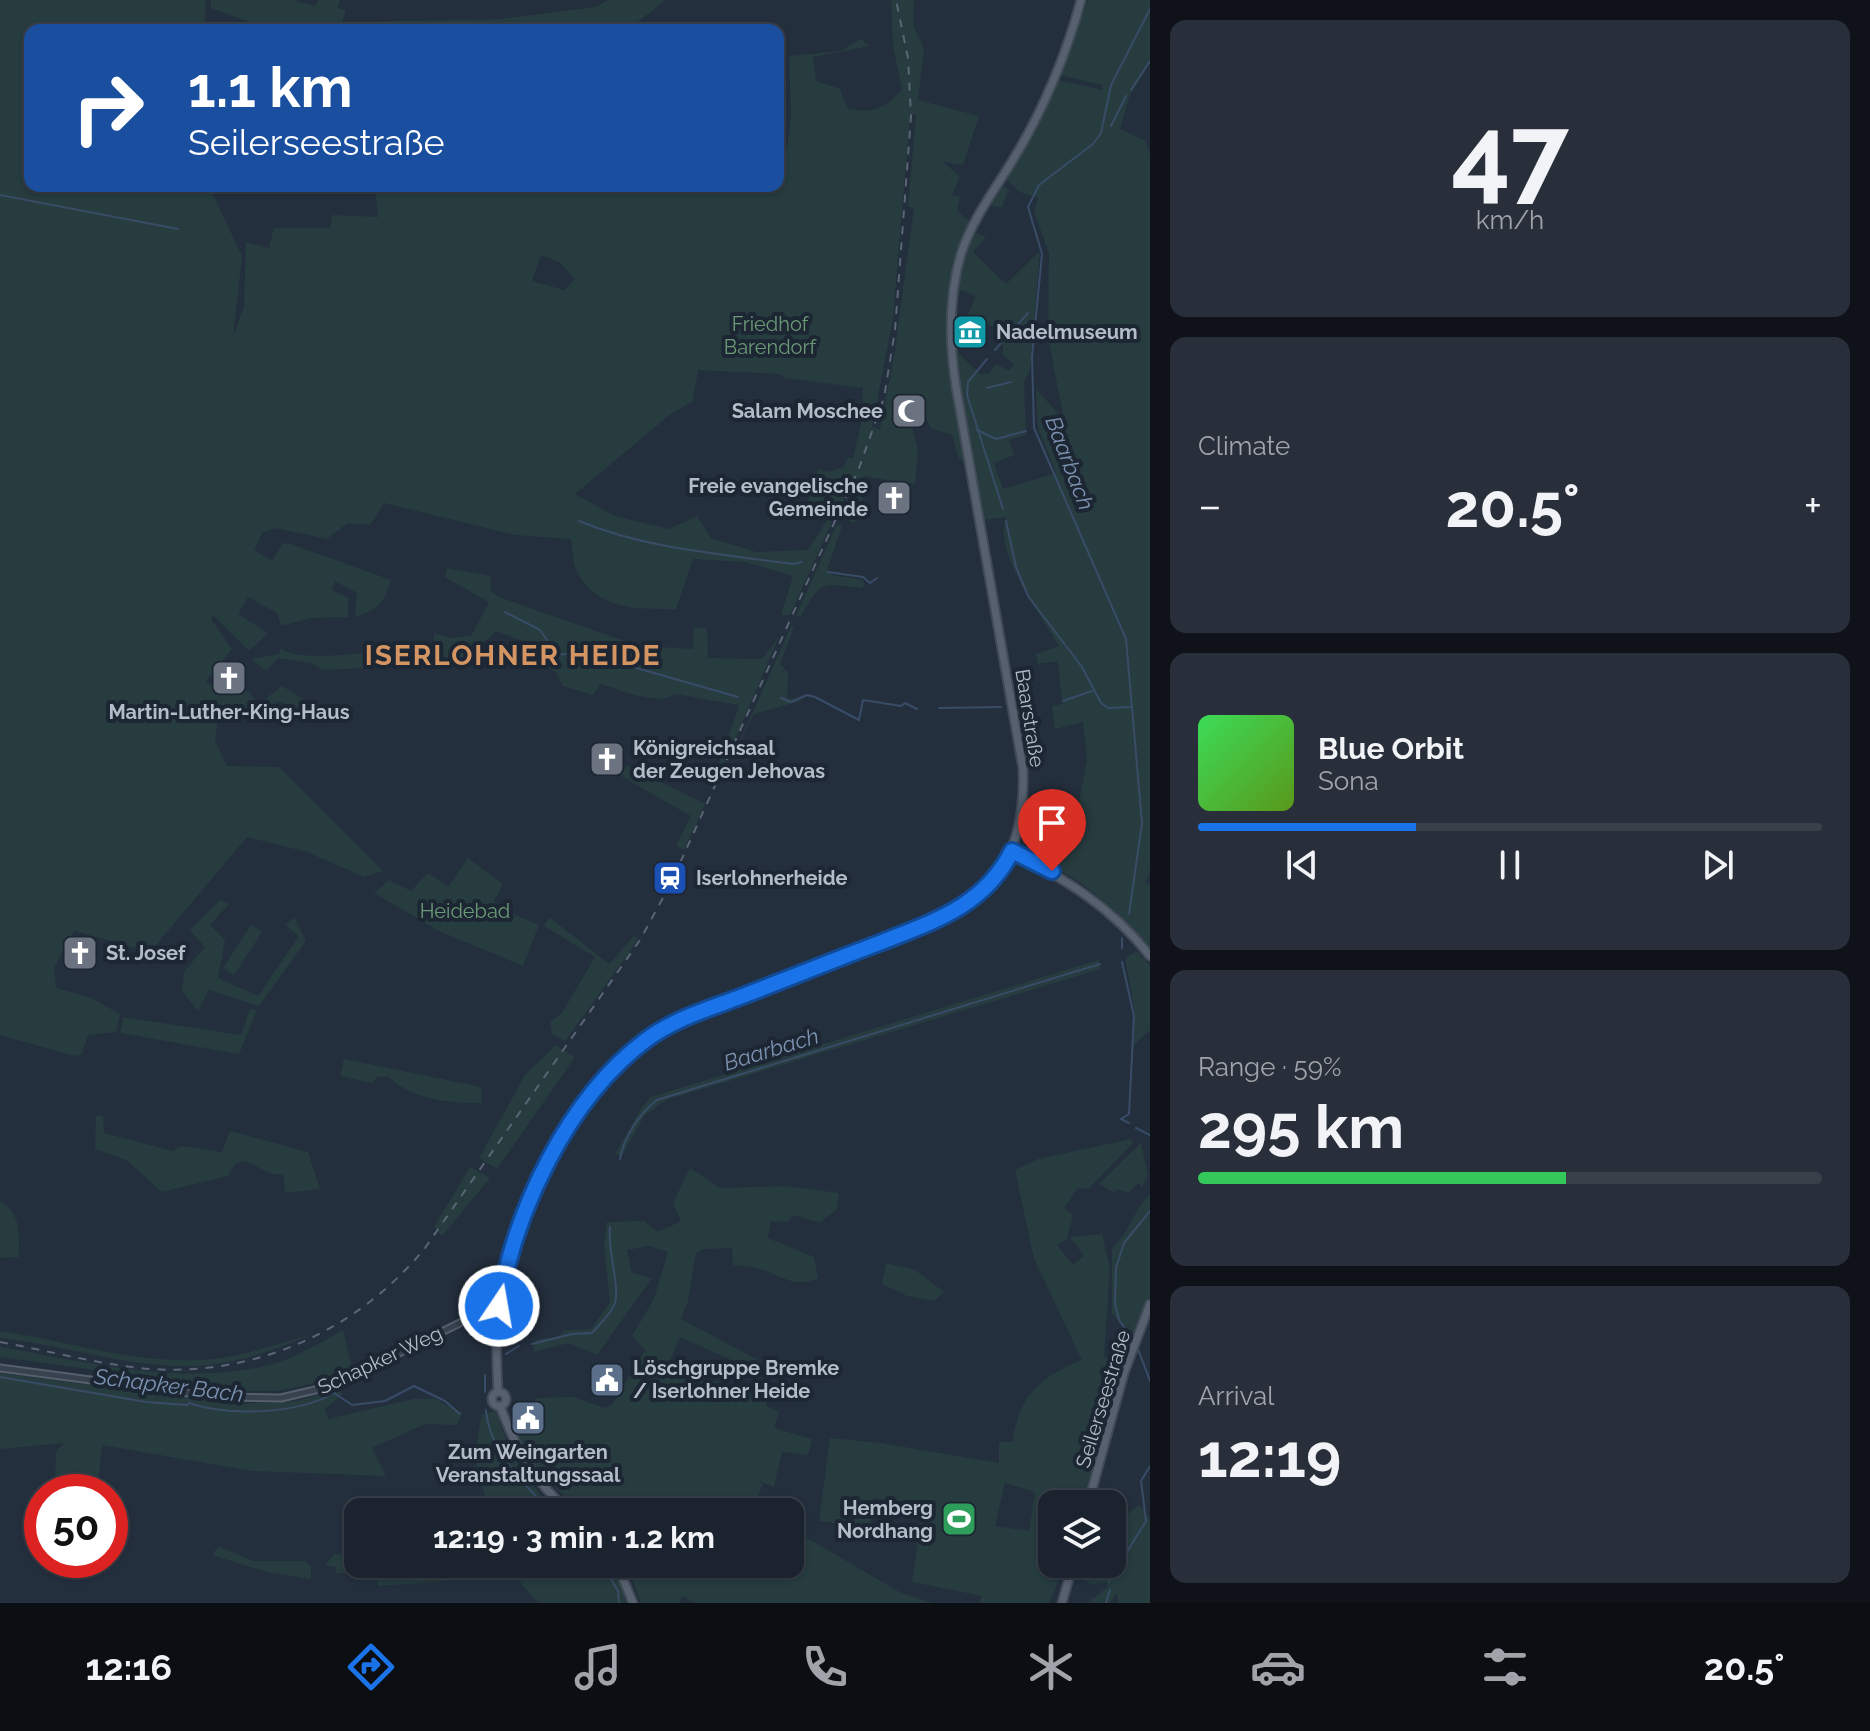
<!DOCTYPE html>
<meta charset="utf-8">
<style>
body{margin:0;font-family:Raleway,sans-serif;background:#282f3a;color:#f1f3f6;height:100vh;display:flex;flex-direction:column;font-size:30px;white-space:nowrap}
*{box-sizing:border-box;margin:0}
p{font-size:26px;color:#a0a4aa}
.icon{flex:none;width:44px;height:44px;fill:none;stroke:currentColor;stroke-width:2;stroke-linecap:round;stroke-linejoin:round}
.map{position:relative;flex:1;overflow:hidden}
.side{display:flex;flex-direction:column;gap:20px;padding:20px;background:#0f1319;width:720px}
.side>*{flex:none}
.guide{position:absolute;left:24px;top:24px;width:760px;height:168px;border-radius:16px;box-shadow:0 2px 6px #0004,0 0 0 2px #39404a;background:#1a4fa0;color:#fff;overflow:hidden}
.buttons{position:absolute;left:1038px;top:1490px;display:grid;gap:16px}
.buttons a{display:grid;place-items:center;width:88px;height:88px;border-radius:16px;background:#1b232e;box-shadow:0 2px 6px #0004,0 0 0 2px #39404a;font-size:40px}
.speed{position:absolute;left:24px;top:1474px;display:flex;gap:16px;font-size:40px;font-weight:700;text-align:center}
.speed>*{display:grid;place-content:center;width:104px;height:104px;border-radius:50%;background:#1b232e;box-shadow:0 2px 6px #0004,0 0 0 2px #39404a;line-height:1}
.speed .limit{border:12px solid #d22;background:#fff;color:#111}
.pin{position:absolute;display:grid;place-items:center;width:68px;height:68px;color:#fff;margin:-82px -34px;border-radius:50% 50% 50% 0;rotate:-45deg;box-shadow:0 0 8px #0007}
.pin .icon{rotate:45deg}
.me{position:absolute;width:88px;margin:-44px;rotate:12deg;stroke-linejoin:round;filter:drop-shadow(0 0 6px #0008)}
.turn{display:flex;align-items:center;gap:28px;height:168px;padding:0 32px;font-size:36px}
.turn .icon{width:104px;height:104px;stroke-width:2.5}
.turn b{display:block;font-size:56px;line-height:68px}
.big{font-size:60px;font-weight:700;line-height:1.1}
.side .card{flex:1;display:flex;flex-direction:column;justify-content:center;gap:12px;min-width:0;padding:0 28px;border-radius:16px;background:#282f3a}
.side .dial{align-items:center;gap:0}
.dial b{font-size:104px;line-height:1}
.song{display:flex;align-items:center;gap:24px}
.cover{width:96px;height:96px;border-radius:12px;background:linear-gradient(135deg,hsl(130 70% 55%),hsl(90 70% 35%))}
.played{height:8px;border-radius:4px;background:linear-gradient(90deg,#1a73e8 35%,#39404a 35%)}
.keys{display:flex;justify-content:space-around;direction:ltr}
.heat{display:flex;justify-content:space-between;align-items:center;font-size:44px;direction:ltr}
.charge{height:12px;border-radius:6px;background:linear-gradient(90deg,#34c759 59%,#39404a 0)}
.trip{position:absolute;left:344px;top:1498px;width:460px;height:80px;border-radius:16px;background:#1b232e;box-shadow:0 2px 6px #0004,0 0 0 2px #39404a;font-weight:700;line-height:80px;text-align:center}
.dock{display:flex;height:128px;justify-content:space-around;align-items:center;background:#0b0e12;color:#a0a4aa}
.dock .icon{width:56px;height:56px}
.dock .on{color:#1a73e8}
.dock b{font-size:36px;color:#f1f3f6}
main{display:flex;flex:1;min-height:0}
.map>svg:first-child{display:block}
</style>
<main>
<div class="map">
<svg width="1150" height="1603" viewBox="0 0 1150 1603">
<rect width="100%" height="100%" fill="#242f3e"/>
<g fill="#263c3f" fill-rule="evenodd">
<path d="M0 0H206L204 30H30V186H209L242 256 233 337 244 307 246 242 269 248 274 228H330L332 215 378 217 375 186H778V148L787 149 791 115 789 56 840 51 861 39 870 46 813 57 816 81 840 89 848 109C875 113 883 109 902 90L893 46 891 0H914L913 25 924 48 918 100 979 116 963 165 943 162 960 177 952 195 960 196 957 211 970 221 959 250 1002 185 1009 190 1002 207 990 206 976 233 986 237 973 252 1006 284 1040 251 1030 371 1024 381 1026 435 1009 440 1014 455 994 463 1003 489 1056 473 1038 427 1036 389 1064 420 1048 337 1049 253 1034 212 1038 198 1020 192 1005 178 1057 80 1102 90V85L1059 75 1088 0H1150V63L1129 97 1120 129 1146 141 1150 155V871L1146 883 1150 884V951C1120 909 1077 875 1029 855L1032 847 1069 855 1087 760 1083 722 1055 729 1052 706 1062 704 1058 661 1038 664 1036 654 1059 646C1043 618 991 551 1007 517L983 520 967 462 959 459 952 435 930 428 918 394 893 409 912 427 918 450 915 484 863 476 862 513 854 523 841 517 852 487H849L837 515 807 505 818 469 829 472 844 467 848 457 853 458 862 420 863 388 785 378 780 374 698 370 693 401 672 413 575 494 615 516 669 529 697 516 711 538 756 552 808 550 827 520 832 522 790 615H781L793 576 745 562 693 559 676 609C638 609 597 611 576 570 572 562 573 548 571 539L515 535 384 503 370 525 348 523 327 539 275 528 262 533 254 550 272 561 283 543 291 544 391 580C385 602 377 611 355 617L357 593 335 581 332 590 348 598V617L311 618 281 626 277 613 248 597 238 614 268 633 249 651 213 615 211 619 232 649 205 682 231 695 235 690 248 691 259 704 282 686 305 700 297 712 280 701 263 709 218 720 215 741 227 766 279 767 383 871 364 877 307 852 247 837 156 945 144 950 74 931 54 968 56 988 89 997 120 1014 116 1032 88 1035 82 1054 75 1056 0 1035ZM916 114 908 206 914 208 895 349 902 350H895L880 430 872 427 893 318 910 116ZM541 255 559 262 575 279 564 290 532 281ZM961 290 976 296 967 317 1002 330 1003 355 1014 365 1009 371 996 364 989 374H980L956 351 954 309Z"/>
<polygon points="211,0 292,0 315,6 318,0 340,0 337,8 346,10 342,22 501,19 595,7 608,0 666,0 627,30 260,30 260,26 211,8"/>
<path d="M837 524 842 526 827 570 832 575 864 580 863 588C820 584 823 579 800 617L796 616Z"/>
<path d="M447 568 490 576 491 591 499 597 639 646 693 649 694 627 707 629 708 658 762 659 779 637 720 774 715 775 739 705 675 694C657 707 620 689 600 684L593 695 563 686 556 672 529 659 525 642 496 631 459 665 442 668 429 661 409 666 323 670 311 663 278 658 266 671 251 659 280 654V648C303 667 402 646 434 644V633L449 638 471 636 489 602 445 577Z"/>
<polygon points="791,627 794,627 780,664 788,672 787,698 804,700 754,714 734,754"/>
<polygon points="626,765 705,804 684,850 676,846 691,816 621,776"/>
<polygon points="468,858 503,884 494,901 499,908 539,925 523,966 439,931 374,893 389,880 411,891 428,873 448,887"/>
<polygon points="220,900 229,904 210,925 225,940 218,978 258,996 299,936 285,925 294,917 306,941 259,1006 209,990 198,1011 182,991 184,972 205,947 190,930"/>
<polygon points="549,917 609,964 634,936 639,939 565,1041 552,1034 550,1022 562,1013 595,957 544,926"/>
<polygon points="251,925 262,932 234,975 223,968"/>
<polygon points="1137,951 1150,965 1150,1030 1133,1046 1135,1014 1125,958"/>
<polygon points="1098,960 1101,969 666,1100 644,1116 622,1156 615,1154 641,1109 651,1097"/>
<polygon points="250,1009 257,1010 239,1054 120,1033 123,1017 241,1035"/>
<polygon points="556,1045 575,1057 497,1169 479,1158 525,1075"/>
<path d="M344 1059 481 1087 482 1103C451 1104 410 1099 388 1076L377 1077 372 1083 340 1076Z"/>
<polygon points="103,1115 104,1133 173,1151 181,1146 222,1152 230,1131 308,1152 320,1189 285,1193 283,1174 272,1174 245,1161 235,1164 228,1176 162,1192 126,1160 95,1149 96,1116"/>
<path d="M1131 1139 1133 1143 1088 1189 1078 1188 1064 1208 1073 1215 1067 1239 1057 1245 1073 1265 1084 1256 1070 1237 1102 1234 1110 1268 1104 1356 1119 1371 1082 1504H1052V1564H1066L1049 1603H979L982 1596 912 1582 923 1505 874 1498 870 1528 819 1521 830 1438 881 1443 999 1463V1442H1013C1017 1397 1041 1376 1082 1360L1034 1259 1015 1170 1038 1159ZM1005 1483 1035 1492 1029 1531 995 1526Z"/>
<polygon points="1141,1143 1148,1176 1142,1187 1138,1183 1128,1193 1117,1189 1115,1193 1099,1184"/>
<polygon points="470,1167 490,1178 442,1236 434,1227"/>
<path d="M690 1168 720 1188 785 1186 839 1193 837 1209 820 1223 793 1215 788 1222 771 1221 768 1238 814 1257 818 1278C796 1290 781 1275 760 1269 752 1266 742 1266 733 1265L732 1248 703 1249 696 1253 688 1301 681 1319 762 1362 757 1367 738 1363 680 1337 670 1361 714 1381 770 1395 766 1406 779 1412 774 1428 812 1439 808 1455 782 1452 774 1487 757 1480 763 1484 757 1498 772 1512H581L529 1462 517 1436 542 1429 535 1398 573 1397 605 1408 612 1405 645 1350 632 1336 654 1299 668 1252 649 1246 627 1250 632 1273 652 1278 597 1355 569 1343 533 1352 535 1340 559 1336 564 1330 591 1329 610 1302 604 1245 607 1222 644 1221 658 1232 681 1221 673 1203Z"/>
<path d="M1150 1194V1296L1133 1334 1112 1314V1248C1130 1232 1133 1211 1150 1194Z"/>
<path d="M0 1202C22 1212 19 1237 19 1257L0 1258Z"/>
<polygon points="886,1263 915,1270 944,1292 934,1301 907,1296 882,1284"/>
<path d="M343 1330 352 1369 320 1382 278 1391H247L0 1357V1347C90 1362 179 1387 270 1365 295 1358 320 1343 343 1330Z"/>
<path d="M0 1331C65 1340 130 1363 197 1360 236 1359 274 1345 312 1334 275 1350 234 1365 194 1366 128 1368 65 1345 0 1338Z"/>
<polygon points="0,1373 235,1404 297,1401 340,1388 342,1395 325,1409 328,1419 413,1399 436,1399 462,1413 457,1425 425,1424 372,1448 386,1476 252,1471 102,1445 98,1484 55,1484 56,1452 64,1443 0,1449"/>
<path d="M496 1410C507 1452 527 1480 555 1512H490C476 1466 471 1465 482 1415Z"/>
<polygon points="1139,1505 1150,1518 1150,1603 1119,1603 1116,1593 1110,1603 1087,1603 1108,1587 1107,1582 1092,1584 1084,1580 1085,1564 1112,1564 1112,1527"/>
<polygon points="790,1528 901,1593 933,1603 694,1603 682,1596 680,1603 641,1603 626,1564 790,1564"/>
<polygon points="218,1546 253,1561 305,1561 311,1567 311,1579 267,1572 215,1556 213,1554"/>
<polygon points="358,1550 358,1564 472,1564 447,1570 447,1581 378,1586 378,1577 336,1573 336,1567 325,1565 334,1555"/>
<polygon points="505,1564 612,1564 627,1603 538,1603"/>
</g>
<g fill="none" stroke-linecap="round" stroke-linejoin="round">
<g stroke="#394c67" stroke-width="2">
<polyline points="1131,90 1150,61"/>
<polyline points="1111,126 1126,96"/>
<polyline points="0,195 178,229"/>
<polyline points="995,350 1028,313"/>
<polyline points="987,359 968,382 967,395 1003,509"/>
<polyline points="987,388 1011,382"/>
<polyline points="977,430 996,439 1026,431"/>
<path d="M579 521C646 549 722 554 793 564L802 562"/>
<polyline points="1006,521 1016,567 1028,596 1082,667 1101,703 1108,708 1130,707"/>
<polyline points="828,572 863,577 870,583 877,578"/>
<polyline points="505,612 540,630 557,654 591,655 738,697"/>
<polyline points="781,698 791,702 807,695 815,697 859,720 863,700 901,706 905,703 917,709"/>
<polyline points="1063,701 1092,691"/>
<polyline points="939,708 1001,707"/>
<polyline points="1129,914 1142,823 1126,639 1034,428 1032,357 1042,254 1028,207 1039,185 1093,144 1101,133 1111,85 1150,9"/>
<polyline points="1122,938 1122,948"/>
<polyline points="1122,962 1134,1016 1129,1114 1121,1119 1129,1123"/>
<polyline points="1136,1128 1150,1135"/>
<path d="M620 1159C624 1137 639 1114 657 1100L1100 964"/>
<polyline points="1133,1340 1119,1320 1115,1304 1116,1268 1124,1243 1150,1211"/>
<path d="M532 1344 572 1334 592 1333C599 1325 612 1313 615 1303 620 1284 607 1250 610 1227"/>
<polyline points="1138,1349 1150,1381"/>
<polyline points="506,1354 519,1346"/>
<path d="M0 1377 146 1402 187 1405 189 1403C227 1416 296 1415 334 1393L352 1405 385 1401 414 1386 445 1401 460 1414"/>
<polyline points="485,1392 485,1375"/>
<path d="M486 1410C489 1451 524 1485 552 1512"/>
<polyline points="501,1512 507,1504"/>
<polyline points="602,1564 618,1591 619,1603"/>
<polyline points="1109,1581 1146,1521 1141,1481 1150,1466"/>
<polyline points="1106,1603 1110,1590"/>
</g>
<defs>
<g id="minor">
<polyline points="476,1314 501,1292"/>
<polyline points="0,1368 219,1397 281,1398 332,1386 472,1317 498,1314"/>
</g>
<g id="major">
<path d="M1012 851C1066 880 1112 907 1150 956"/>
<path d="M498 1392C497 1366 495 1339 498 1313 513 1207 581 1073 678 1022L959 909C1011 878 1025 827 1023 769L956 387C949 342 948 298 961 254 973 217 995 190 1014 158 1043 111 1067 53 1081 0"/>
<circle cx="499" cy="1399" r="7"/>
<path d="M500 1406C516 1449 534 1482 570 1512"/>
<polyline points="1088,1504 1124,1373 1150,1304"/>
<polyline points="617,1564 633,1603"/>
<polyline points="1062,1603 1073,1564"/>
</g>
</defs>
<use href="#minor" stroke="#565f6c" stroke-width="9"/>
<use href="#major" stroke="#414a57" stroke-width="11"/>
<use href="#minor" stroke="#38414e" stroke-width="5"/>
<use href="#major" stroke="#56606e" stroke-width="7"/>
<path stroke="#5a6575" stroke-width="2" stroke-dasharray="8 8" stroke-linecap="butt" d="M0 1342C50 1351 100 1365 151 1369 257 1376 358 1330 425 1248L640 940 670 885 859 468 884 398 895 330 911 116 908 58 896 0"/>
</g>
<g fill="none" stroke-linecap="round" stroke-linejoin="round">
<defs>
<path id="route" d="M499 1306C514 1212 568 1098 646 1040 674 1019 708 1009 740 997 787 979 834 960 882 942 935 921 985 905 1012 851L1052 871"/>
</defs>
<use href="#route" stroke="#114b97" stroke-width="20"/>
<use href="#route" stroke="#1a73e8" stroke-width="14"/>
</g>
<defs>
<symbol id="museum-square" viewBox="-11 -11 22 22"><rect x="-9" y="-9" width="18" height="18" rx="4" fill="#0f9aa8" stroke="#1d2633"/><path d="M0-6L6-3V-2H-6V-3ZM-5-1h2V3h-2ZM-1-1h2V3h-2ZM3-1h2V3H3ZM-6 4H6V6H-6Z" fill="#fff"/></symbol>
<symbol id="mosque-square" viewBox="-11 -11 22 22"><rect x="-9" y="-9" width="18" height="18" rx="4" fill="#6b7280" stroke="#1d2633"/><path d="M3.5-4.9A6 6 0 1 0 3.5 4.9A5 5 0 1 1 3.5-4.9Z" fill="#fff"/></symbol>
<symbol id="church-square" viewBox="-11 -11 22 22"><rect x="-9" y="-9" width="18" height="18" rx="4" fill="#6b7280" stroke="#1d2633"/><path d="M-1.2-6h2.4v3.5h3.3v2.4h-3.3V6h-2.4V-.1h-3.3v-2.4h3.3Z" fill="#fff"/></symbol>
<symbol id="station-square" viewBox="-11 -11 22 22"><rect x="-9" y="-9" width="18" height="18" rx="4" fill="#1a4fb4" stroke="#1d2633"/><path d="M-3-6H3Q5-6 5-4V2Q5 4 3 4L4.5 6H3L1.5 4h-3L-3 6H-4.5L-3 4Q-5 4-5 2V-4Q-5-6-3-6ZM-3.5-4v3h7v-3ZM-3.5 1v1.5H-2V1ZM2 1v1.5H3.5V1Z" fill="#fff"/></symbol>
<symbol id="civic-square" viewBox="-11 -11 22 22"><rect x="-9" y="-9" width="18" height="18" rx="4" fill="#5c6f8a" stroke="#1d2633"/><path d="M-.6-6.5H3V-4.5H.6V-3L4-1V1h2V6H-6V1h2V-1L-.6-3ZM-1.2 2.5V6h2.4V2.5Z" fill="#fff"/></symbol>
<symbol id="stadium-square" viewBox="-11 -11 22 22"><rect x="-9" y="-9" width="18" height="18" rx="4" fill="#2e9e5b" stroke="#1d2633"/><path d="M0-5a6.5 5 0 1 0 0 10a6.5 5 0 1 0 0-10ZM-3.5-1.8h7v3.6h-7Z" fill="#fff"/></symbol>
</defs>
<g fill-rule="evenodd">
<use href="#museum-square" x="950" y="312" width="40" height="40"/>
<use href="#mosque-square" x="889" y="391" width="40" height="40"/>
<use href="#church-square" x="874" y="478" width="40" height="40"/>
<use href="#church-square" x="209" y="658" width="40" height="40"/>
<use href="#church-square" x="587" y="739" width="40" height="40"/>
<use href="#station-square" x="650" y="858" width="40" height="40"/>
<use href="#church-square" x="60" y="933" width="40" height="40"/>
<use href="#civic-square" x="587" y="1360" width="40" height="40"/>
<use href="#civic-square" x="508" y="1398" width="40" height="40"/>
<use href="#stadium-square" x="939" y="1499" width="40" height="40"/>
</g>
<g text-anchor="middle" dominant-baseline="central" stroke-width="8" stroke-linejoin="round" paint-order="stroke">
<g font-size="20" fill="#6b9a76" stroke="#1d2633">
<text x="770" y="324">Friedhof<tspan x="770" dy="23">Barendorf</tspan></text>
<text x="465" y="911">Heidebad</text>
</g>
<g font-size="20" font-weight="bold" fill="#b4bcc9" stroke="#1d2633" text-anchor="start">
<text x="996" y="332">Nadelmuseum</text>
<text x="883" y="411" text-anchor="end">Salam Moschee</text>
<text x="868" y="486" text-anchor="end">Freie evangelische<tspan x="868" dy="23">Gemeinde</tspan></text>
<text x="229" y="712" text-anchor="middle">Martin-Luther-King-Haus</text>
<text x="633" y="748">Königreichsaal<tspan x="633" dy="23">der Zeugen Jehovas</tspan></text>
<text x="696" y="878">Iserlohnerheide</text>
<text x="106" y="953">St. Josef</text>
<text x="633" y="1368">Löschgruppe Bremke<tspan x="633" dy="23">/ Iserlohner Heide</tspan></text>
<text x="528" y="1452" text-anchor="middle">Zum Weingarten<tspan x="528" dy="23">Veranstaltungssaal</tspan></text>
<text x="933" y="1508" text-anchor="end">Hemberg<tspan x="933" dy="23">Nordhang</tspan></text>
</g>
<g font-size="20" fill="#b4bcc9" stroke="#1d2633">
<text transform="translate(1030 718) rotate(81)">Baarstraße</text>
<text transform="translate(380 1360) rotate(-25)">Schapker Weg</text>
<text transform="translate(1103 1399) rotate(-73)">Seilerseestraße</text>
</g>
<g font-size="22" font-style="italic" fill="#7c92b1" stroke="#1d2633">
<text transform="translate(1070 463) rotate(69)">Baarbach</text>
<text transform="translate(771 1049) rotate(-17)">Baarbach</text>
<text transform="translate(169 1385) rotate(7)">Schapker Bach</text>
</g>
<g font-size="28" font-weight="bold" letter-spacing="2" fill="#d59563" stroke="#1d2633">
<text x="513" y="655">ISERLOHNER HEIDE</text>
</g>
</g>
</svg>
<div class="buttons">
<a><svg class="icon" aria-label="layers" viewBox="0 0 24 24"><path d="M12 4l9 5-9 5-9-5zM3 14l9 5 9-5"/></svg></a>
</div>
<div class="speed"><div class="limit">50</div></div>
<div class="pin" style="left:1052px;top:871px;background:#d93025"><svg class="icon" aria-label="arrive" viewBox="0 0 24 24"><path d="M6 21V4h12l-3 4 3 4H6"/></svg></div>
<svg class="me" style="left:499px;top:1306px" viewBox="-20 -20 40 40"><circle r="17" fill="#1a73e8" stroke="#fff" stroke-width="3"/><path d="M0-11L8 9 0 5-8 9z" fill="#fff"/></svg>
<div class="trip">12:19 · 3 min · 1.2 km</div>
<div class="guide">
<div class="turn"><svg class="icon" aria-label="right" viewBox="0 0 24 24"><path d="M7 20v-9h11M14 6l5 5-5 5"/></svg><div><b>1.1 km</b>Seilerseestraße</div></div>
</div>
</div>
<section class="side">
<div class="card dial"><b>47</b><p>km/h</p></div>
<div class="card"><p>Climate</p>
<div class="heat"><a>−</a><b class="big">20.5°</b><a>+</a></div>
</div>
<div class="card">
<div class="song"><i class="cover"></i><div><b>Blue Orbit</b><p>Sona</p></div></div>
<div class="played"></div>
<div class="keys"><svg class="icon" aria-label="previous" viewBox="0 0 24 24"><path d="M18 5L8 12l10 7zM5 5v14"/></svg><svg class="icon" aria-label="pause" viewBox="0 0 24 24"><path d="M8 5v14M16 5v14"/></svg><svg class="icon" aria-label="next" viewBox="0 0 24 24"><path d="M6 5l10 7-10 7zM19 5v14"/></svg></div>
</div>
<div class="card"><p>Range · 59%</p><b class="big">295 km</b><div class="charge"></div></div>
<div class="card"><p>Arrival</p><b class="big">12:19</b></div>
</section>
</main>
<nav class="dock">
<b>12:16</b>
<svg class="icon on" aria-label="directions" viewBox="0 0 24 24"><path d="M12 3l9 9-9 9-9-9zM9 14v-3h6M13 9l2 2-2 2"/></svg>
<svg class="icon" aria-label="music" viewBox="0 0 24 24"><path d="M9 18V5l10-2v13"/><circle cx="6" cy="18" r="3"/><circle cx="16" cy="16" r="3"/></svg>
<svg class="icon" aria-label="phone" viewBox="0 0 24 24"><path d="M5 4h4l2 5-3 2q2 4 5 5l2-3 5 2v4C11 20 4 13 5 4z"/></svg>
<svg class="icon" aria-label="climate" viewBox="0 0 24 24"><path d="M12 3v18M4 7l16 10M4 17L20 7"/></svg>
<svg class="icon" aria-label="car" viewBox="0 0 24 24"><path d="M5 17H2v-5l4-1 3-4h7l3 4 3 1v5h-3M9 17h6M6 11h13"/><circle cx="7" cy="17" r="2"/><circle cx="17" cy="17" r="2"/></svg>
<svg class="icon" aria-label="filters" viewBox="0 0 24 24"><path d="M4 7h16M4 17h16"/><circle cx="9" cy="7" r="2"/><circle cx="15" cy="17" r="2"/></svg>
<b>20.5°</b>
</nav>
